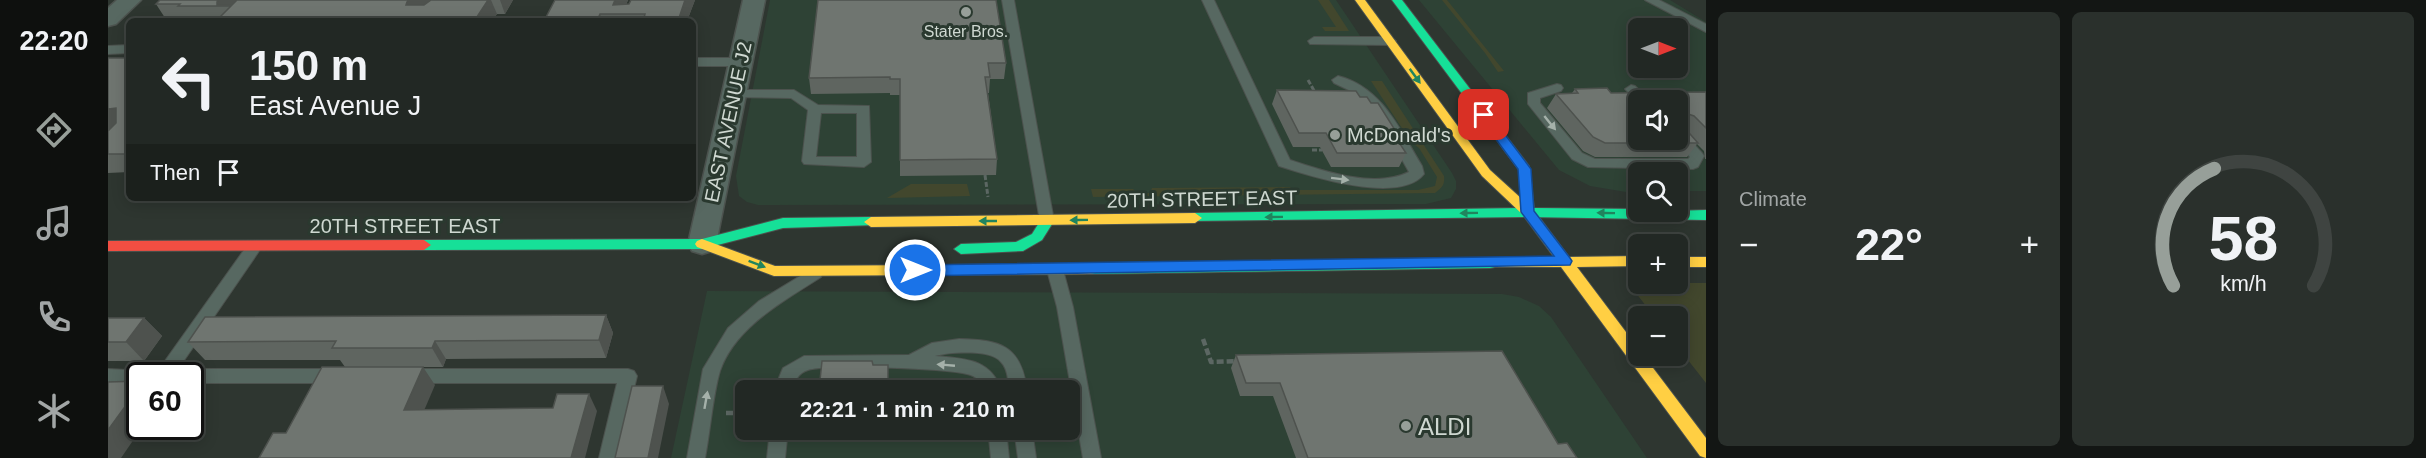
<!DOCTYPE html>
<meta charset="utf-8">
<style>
body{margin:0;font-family:Arial,sans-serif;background:#2a302c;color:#f1f3f6;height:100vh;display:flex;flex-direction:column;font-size:22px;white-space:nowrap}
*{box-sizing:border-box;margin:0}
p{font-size:20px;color:#a2a6a6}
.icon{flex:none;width:33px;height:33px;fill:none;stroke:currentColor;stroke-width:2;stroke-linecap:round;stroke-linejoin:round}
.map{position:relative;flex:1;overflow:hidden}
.details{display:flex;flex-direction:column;gap:12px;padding:12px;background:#131614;width:720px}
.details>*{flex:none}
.hud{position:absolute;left:18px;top:18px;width:570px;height:183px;border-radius:9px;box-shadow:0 3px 15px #0003,0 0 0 2px #3f4441;background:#222824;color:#f1f3f6;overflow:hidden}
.needle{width:39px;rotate:90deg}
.fabs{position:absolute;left:1520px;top:18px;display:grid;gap:12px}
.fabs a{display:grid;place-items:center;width:60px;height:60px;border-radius:9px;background:#222824;box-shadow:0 3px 15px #0003,0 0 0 2px #3f4441;font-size:30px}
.speed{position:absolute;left:18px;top:362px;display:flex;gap:12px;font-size:30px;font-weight:700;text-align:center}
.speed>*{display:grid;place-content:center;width:78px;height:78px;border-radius:50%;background:#222824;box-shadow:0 3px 15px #0003,0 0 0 2px #3f4441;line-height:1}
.speed .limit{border:3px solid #111;border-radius:9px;background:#fff;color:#111}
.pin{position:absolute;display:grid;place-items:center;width:51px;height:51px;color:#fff;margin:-26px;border-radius:12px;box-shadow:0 3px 9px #0006}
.me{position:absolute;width:66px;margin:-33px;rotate:90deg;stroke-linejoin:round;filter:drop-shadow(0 0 4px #0008)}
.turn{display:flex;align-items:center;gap:21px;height:126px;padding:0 24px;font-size:27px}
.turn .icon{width:78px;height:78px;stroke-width:2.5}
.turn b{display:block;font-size:42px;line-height:51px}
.then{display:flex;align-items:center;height:57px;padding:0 24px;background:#0003;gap:12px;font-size:22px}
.big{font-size:45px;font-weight:700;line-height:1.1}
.details .tile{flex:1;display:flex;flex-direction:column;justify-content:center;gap:9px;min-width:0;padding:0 21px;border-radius:9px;background:#2a302c}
.details .dial{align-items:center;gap:0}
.dial svg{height:156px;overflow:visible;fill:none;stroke:#3f4441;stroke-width:7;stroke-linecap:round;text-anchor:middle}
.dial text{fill:#f1f3f6;stroke:none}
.heat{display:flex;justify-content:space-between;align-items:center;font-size:33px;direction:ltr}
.details .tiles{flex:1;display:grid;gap:12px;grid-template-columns:repeat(2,1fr)}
.trip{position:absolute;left:627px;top:380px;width:345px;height:60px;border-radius:9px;background:#222824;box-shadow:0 3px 15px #0003,0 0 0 2px #3f4441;font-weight:700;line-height:60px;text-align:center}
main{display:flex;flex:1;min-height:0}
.tab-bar{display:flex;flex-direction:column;width:108px;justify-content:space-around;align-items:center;background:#0e100e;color:#a2a6a6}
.tab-bar .icon{width:42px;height:42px}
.tab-bar .current{color:#979f99}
.tab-bar b{font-size:27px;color:#f1f3f6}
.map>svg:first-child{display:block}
</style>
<main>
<nav class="tab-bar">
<b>22:20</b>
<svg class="icon current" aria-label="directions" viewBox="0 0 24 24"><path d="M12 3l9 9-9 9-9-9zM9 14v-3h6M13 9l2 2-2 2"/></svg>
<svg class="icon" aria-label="music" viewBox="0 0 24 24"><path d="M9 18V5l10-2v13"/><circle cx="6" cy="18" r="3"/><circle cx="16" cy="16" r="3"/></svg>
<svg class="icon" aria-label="phone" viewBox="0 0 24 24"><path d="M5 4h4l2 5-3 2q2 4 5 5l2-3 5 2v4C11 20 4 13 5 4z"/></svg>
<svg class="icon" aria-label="climate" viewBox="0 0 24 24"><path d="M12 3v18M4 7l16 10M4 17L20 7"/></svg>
</nav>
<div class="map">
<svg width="1598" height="458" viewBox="0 0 1598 458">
<rect width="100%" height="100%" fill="#2e3630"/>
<g fill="#2e4235" fill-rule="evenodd">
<polygon points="662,0 1228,0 1344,173 1348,181 1348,189 1343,198 1318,204 650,205 639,202 631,196 628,176"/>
<path d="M1311 0H1562L1598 22V191H1569V172H1530V192H1518L1482 186 1451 170ZM1530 28H1569V68H1530ZM1530 100H1569V140H1530Z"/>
<path d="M599 291 1394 294 1411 297 1431 306 1443 317 1539 458H563ZM638 390H962V429H638Z"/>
</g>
<g fill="#42472d">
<polygon points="1210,0 1221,0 1241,31 1217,31 1214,27 1228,27"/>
<polygon points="1334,0 1339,0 1396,71 1390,72 1377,53"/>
<path d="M1263 81H1274L1336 176C1337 185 1334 188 1327 193L985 197 983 189H1025L1029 193H1042L1044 188 1182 187 1185 190H1310L1327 186 1329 177 1311 148 1303 142Z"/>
<polygon points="803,184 859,184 862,196 779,198"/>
<polygon points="1520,283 1598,283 1598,383 1569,346 1569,316 1546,316"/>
</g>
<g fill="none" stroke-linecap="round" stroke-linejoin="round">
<defs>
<g id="lane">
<polygon points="894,0 906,0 946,221 939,226 932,221"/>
<path d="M1094 0H1106L1182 160C1216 171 1266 189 1301 172L1265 108 1247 93 1226 83 1224 80 1230 76C1274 87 1292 130 1314 166L1316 174C1292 205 1202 176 1171 166Z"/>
<polygon points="1537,0 1551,0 1598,24 1598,32"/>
<polygon points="1206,37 1282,37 1288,41 1282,45 1202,44 1200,41"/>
<polygon points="21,45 21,53 0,54 0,46"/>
<polygon points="585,58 633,58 639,62 633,66 585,66"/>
<polygon points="1449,84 1453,85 1455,88 1453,91 1432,98 1432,103 1474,153 1487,159 1580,159 1582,157 1567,140 1569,140 1569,130 1574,131 1594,153 1596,156 1590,167 1585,169 1480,167 1464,159 1420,104 1420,93"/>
<polygon points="1523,85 1527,86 1541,100 1530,102 1517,89"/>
<path d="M626 90H686L710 105 761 106 763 162 756 167 696 164 694 161 700 110 683 98 622 97 620 94 622 91ZM713 113H749V157H708Z"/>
<polygon points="146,241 151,243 154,247 151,251 66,375 47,375 141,243"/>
<polygon points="947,264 953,266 955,270 965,307 993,458 975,458 949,307 939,270 941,266"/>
<path d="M707 267 713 269 715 273 713 277C676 301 627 327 612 371 605 394 602 433 597 458H579L595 369 620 328 651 301Z"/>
<path d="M851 339C892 340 913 345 919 390H901C900 381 900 369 893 362 883 349 842 352 827 356 858 359 881 358 894 390H876C874 384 871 379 865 376 850 368 718 364 700 370 690 373 687 381 684 390H666L675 368 696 356 801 355 824 343Z"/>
<polygon points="0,369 38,371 40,375 32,375 32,383 0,383"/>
<polygon points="82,369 230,369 236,371 239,376 236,381 230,383 82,383 82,375 74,375 76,371"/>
<polygon points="302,369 520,369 526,371 529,376 509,458 491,458 509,383 302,383 296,381 293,376 296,371"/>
<polygon points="662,429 680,429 677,458 659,458"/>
<polygon points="880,429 898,429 901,458 883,458"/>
<polygon points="906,429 924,429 928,458 910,458"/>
</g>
<g id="street">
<polygon points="9,0 33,0 8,24 0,26 0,8"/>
<polygon points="635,0 657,0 608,244 604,251 594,254 584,251 580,244"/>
</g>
<g id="fast">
<polygon points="1284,0 1294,0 1421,166 1426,208 1530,209 1530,212 1598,210 1598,220 1420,217 1082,221 1080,218 1087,213 1413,208 1411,170"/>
<polygon points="939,216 946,221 934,240 915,251 853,254 846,249 853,244 908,242 924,234 934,218"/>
<polygon points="763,217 768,219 770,222 768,225 675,228 594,249 316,250 309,245 316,240 594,239 675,218"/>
<polygon points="1382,258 1387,259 1389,263 1387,267 1382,268 982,274 977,273 975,269 977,265 982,264"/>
</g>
<g id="slow">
<polygon points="1247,0 1257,0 1382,170 1425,209 1461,257 1530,256 1530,266 1469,267 1530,348 1530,356 1536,356 1598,438 1598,458 1592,456 1453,267 1377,267 1375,263 1377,259 1382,258 1446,257 1415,215 1374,176"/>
<polygon points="1087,213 1094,218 1087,223 763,227 756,222 763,217"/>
<polygon points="594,239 667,266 982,264 987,265 989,269 987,273 982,274 666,276 589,247 587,244 589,241"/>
<rect x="1569" y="257" width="29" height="10"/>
</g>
<polygon id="jam" points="316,240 323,245 316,250 0,251 0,241"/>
</defs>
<use href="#lane" stroke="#4c524e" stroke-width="2"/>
<use href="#street" stroke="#4c524e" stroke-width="3"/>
<use href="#fast" stroke="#4c524e" stroke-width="2"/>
<use href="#slow" stroke="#4c524e" stroke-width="2"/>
<use href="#jam" stroke="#4c524e" stroke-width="2"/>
<g stroke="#5c6763" stroke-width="3" stroke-dasharray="5 2" stroke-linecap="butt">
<polyline points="1200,80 1208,94"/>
<polyline points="1204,150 1214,150"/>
<polyline points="877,175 880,197"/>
</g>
<g stroke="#5c6763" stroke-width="4.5" stroke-dasharray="7 3" stroke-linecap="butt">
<polyline points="1095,339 1103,362 1129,361"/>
<polyline points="787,388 794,388"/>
<polyline points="700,390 710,390"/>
<polyline points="618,413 638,413"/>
<polyline points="820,429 820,441"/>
</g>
<use href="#lane" fill="#576861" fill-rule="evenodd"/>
<use href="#street" fill="#576861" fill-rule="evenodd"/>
<use href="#fast" fill="#16e098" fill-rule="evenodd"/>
<use href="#slow" fill="#ffcf43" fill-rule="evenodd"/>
<use href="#jam" fill="#f24e42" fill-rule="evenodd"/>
</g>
<g fill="#5f6560">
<polygon points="52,0 405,0 397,14 389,14 384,21 59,21 48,4"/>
<polygon points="447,0 520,0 518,5 521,4 523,0 587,0 579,21 436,21"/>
<polygon points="710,0 898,63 896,79 882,79 881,93 880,93 889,159 888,175 792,176 792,95 782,95 782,93 703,94 701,78"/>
<polygon points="0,58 21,58 21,172 0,173"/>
<polygon points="1467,89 1503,93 1598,92 1598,159 1597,159 1596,151 1589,144 1579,157 1487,157 1475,151 1439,108 1448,94 1464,93"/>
<polygon points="1169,90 1252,97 1263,103 1292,138 1290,141 1298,153 1291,167 1223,167 1212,147 1185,147 1164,104"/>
<polygon points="498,315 505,333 498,358 338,359 335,367 237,367 232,360 97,360 80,342"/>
<polygon points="0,318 36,318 54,336 36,361 0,361"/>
<polygon points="1128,355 1450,444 1469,458 1188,458 1165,396 1132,396 1123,368"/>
</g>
<g fill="#4e524e">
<polygon points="110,0 138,0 123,6 109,6 109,2"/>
<polygon points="301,0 336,0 307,19 298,5 299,2"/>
<polygon points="380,0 383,0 389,14 384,21 367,21 367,20"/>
<polygon points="392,0 405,0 397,14"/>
<polygon points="507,0 520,0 514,14 505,5"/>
<polygon points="577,0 587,0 579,21 570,21"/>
<polygon points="492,14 494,21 489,21"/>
<polygon points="8,108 21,124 0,144 0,109"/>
<polygon points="498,315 505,333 498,358 491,340"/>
<polygon points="36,318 54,336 36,361 18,342"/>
<polygon points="327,341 338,359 335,367 324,348"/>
<polygon points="315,367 327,385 309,427 296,410"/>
<polygon points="32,386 32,426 35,426 13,458 0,458 0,430"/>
<polygon points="555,386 561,404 550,458 540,458"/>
<polygon points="481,394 489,411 477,458 463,458"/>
</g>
<g fill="#6f7570" stroke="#4e524e" stroke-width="1.5" fill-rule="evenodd">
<polygon points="52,0 110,0 109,2 109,5 124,5 129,0 301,0 299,2 298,5 316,5 323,0 380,0 367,20 350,20 349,21 108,21 123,6 70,6 72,4 48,4"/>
<polygon points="447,0 507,0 505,5 521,4 523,0 577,0 570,21 535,21 537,14 492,14 489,21 436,21"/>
<polygon points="710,0 888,0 898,63 880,63 882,77 877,77 889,159 792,160 792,79 782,79 782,77 701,78"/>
<polygon points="0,58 21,58 21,154 0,154 0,131 8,123 8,108 0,109"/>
<path d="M1499 88 1503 93 1598 92V128L1586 116 1580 114 1575 126 1590 143H1497L1485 137 1448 94 1470 93 1467 89ZM1530 100H1569V140H1530Z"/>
<polygon points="1169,90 1248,91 1252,97 1259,97 1263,103 1270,103 1292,138 1288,138 1298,153 1229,153 1218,133 1191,133"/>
<polygon points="498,315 491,340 327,341 324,348 224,348 228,341 80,342 97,317"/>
<polygon points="0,318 36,318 18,342 0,342"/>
<polygon points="1394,351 1450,444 1459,443 1469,458 1200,458 1172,383 1138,383 1128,355"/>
<polygon points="714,361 764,361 765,365 780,365 780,390 711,390"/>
<polygon points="214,367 315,367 296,410 445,408 449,394 481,394 463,458 151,458 165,433 178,433"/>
<polygon points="32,381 32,386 0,430 0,382"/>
<polygon points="524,386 555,386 540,458 507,458"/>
</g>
<defs><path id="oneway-solid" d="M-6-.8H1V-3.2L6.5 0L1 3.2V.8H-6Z" transform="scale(1.5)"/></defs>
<g fill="#21845e">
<use href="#oneway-solid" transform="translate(1307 76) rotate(54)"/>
<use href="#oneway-solid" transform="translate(1361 213) rotate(179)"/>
<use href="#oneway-solid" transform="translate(1498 213) rotate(-179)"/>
<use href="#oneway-solid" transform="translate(1166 217) rotate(179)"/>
<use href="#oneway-solid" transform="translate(971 220) rotate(179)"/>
<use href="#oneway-solid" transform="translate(880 221) rotate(180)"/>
<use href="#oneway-solid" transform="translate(649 264) rotate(21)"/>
</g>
<g fill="#a5b1aa">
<use href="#oneway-solid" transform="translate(1442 123) rotate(51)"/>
<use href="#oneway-solid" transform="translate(1232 179) rotate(7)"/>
<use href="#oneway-solid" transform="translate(838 365) rotate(-175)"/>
<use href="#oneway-solid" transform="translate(598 400) rotate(-80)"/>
</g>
<polygon fill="#1a73e8" stroke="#114b97" stroke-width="1.5" points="1376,111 1380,112 1423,169 1426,211 1462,258 1464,261 1462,265 807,276 800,270 807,265 1446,256 1413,212 1410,169 1370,115"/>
<g fill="#979f99" stroke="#2a392f" stroke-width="2">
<circle cx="858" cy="12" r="6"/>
<circle cx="1227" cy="135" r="6"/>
<circle cx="1298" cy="426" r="6"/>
</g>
<g text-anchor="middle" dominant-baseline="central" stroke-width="6" stroke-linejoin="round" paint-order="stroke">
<g font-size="16" fill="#cfd8d1" stroke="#2a392f">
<text x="858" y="31">Stater Bros.</text>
</g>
<g font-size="20" fill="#cfd8d1" stroke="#2a392f">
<text transform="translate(620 122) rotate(-78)">EAST AVENUE J2</text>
<text transform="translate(1094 199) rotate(-1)">20TH STREET EAST</text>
<text x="297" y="226">20TH STREET EAST</text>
</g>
<g font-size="20" fill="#cfd8d1" stroke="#2a392f" text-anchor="start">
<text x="1239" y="135">McDonald's</text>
</g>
<g font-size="24" fill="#cfd8d1" stroke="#2a392f" text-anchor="start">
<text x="1310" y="426">ALDI</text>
</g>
</g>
</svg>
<div class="fabs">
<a><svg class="needle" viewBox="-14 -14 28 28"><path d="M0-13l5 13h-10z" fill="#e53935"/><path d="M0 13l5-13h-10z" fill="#a2a6a6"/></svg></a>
<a><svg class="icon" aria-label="sound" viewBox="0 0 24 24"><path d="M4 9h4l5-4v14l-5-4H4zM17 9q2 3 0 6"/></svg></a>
<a><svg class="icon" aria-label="search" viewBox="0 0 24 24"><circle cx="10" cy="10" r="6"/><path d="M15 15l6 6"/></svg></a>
<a>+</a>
<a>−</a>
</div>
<div class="speed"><div class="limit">60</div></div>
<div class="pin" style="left:1376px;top:115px;background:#d93025"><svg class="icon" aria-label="arrive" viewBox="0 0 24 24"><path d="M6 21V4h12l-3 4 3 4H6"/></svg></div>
<svg class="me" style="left:807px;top:270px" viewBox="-20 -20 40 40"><circle r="17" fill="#1a73e8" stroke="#fff" stroke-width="3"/><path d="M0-11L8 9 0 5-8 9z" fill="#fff"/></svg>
<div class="trip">22:21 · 1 min · 210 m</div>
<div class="hud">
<div class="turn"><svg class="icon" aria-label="left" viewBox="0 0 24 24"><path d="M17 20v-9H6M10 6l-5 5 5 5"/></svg><div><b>150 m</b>East Avenue J</div></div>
<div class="then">Then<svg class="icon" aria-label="arrive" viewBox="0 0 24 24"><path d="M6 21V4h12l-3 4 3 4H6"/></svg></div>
</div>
</div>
<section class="details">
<div class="tiles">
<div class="tile"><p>Climate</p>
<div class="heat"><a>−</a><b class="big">22°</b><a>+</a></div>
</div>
<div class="tile dial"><svg viewBox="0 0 100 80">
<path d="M14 69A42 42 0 1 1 86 69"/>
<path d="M14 69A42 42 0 0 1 35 9" stroke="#979f99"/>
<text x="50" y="56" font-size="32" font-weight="700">58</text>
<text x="50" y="72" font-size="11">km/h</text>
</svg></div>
</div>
</section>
</main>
